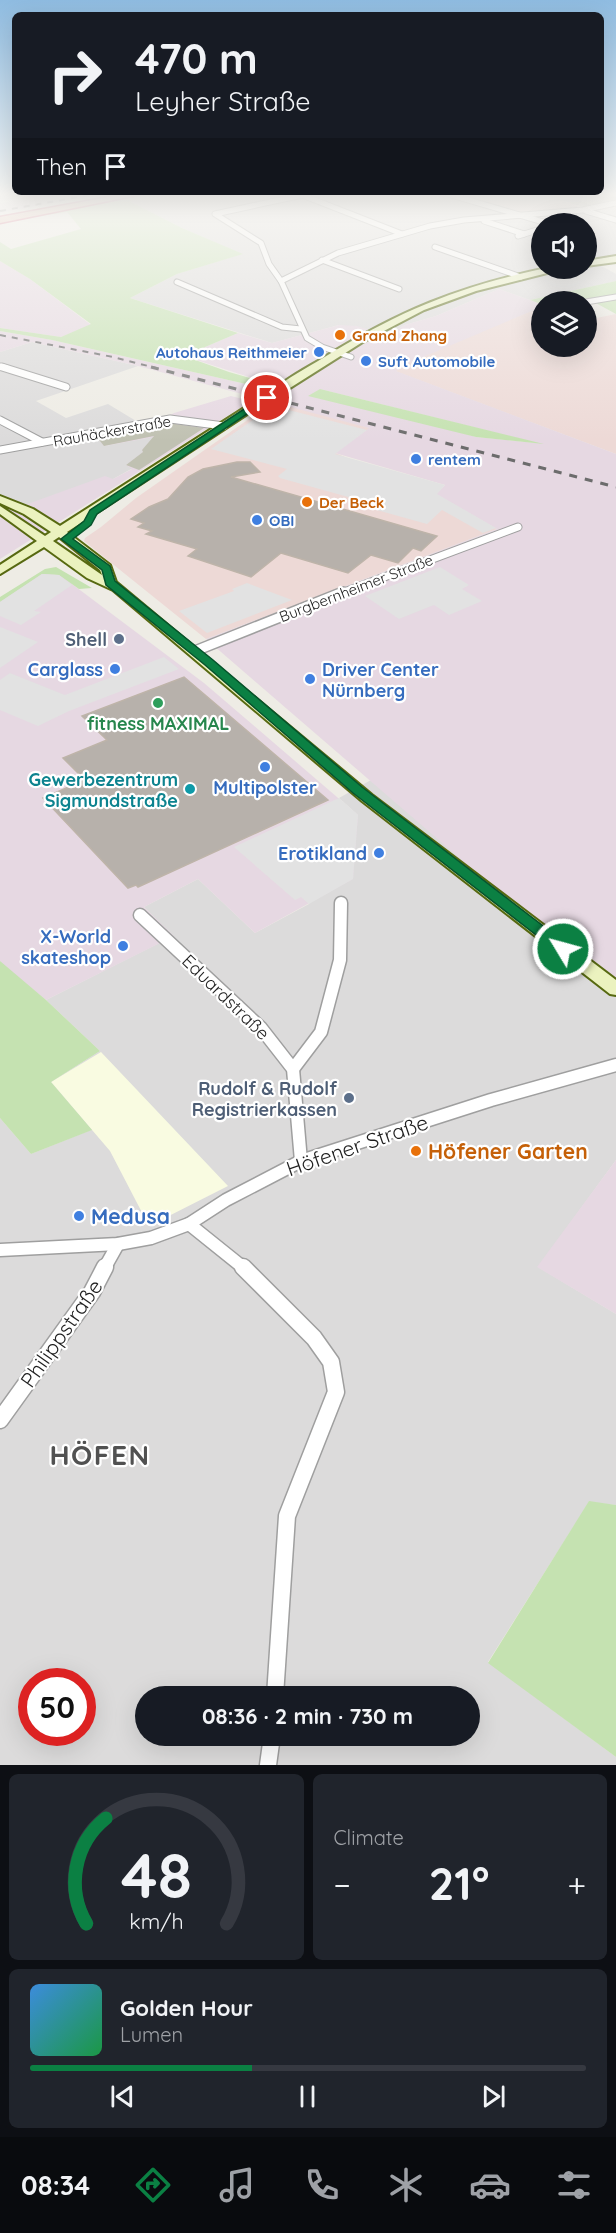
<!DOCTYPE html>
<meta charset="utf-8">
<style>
body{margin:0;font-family:Quicksand,sans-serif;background:#20242c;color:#f1f3f6;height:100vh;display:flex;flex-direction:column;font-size:22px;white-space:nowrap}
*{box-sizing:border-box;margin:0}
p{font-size:20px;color:#9ea1a6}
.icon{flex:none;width:33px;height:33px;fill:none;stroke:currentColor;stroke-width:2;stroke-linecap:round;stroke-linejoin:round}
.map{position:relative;height:1765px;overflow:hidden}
.sheet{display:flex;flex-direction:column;gap:9px;padding:9px;background:#0d0f14;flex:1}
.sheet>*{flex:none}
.top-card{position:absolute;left:12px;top:12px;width:592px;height:183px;border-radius:9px;box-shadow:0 6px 24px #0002;background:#171b24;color:#f1f3f6;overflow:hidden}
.buttons{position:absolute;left:531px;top:213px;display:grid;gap:12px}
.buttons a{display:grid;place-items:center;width:66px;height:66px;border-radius:50%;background:#171b24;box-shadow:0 6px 24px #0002;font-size:30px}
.speed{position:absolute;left:18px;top:1668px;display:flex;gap:12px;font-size:30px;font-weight:700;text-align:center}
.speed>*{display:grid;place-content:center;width:78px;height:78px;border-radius:50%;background:#171b24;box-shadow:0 6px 24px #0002;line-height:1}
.speed .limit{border:9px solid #d22;background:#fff;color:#111}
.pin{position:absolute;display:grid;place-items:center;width:51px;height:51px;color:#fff;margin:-26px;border:3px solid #fff;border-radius:50%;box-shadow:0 2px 6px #0007}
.me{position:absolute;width:66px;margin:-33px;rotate:307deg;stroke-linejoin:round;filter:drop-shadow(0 0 4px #0008)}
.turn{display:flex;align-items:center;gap:21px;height:126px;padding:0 24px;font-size:27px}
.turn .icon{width:78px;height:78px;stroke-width:2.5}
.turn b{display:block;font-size:42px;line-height:51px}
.then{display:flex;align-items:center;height:57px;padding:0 24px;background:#0003;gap:12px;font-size:22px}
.big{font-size:45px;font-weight:700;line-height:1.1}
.sheet .tile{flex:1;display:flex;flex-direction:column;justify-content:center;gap:9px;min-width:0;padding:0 21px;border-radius:9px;background:#20242c}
.sheet .dial{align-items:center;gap:0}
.dial svg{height:156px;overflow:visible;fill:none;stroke:#363941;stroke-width:7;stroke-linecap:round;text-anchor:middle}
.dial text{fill:#f1f3f6;stroke:none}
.song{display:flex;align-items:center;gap:18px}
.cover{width:72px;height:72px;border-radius:9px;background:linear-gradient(135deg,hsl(210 70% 55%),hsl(140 70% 35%))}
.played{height:6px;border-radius:3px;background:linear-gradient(90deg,#0b8043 40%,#363941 40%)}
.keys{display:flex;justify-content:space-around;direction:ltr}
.heat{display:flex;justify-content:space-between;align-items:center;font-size:33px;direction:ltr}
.sheet .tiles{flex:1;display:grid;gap:9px;grid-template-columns:1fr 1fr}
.tile:last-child{grid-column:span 2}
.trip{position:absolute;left:135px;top:1686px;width:345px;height:60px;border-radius:30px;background:#171b24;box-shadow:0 6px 24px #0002;font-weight:700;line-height:60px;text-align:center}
.dock{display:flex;height:96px;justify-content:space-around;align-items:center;background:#090b0e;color:#9ea1a6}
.dock .icon{width:42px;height:42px}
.dock .active{color:#0b8043}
.dock b{font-size:27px;color:#f1f3f6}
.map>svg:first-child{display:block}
</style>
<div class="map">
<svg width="616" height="1765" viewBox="0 0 616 1765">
<rect width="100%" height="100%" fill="#eeece5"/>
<g fill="#dcdbdb" fill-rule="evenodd">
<path d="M158 194H457L538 217 612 207 616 208V259L596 263 616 274V281L530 300 499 289 436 316 405 325 387 335 339 325 272 343 130 298 177 274 242 254 182 228 129 201ZM542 224H586V268H542Z"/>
<polygon points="32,342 138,366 36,401 66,418 108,404 146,427 97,436 105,446 155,436 142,450 144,452 126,465 133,468 113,479 0,514 0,352"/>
<path d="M371 780 616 993V1160L538 1267 616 1314V1505L589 1502 488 1662 616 1757V1765H0V1118L31 1154 91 1130 51 1082 100 1051 46 1000 173 936 144 907 198 879 255 933 309 904 358 815 339 798ZM32 1682H82V1732H32ZM146 1696H470V1736H146Z"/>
</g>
<g fill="#edd9d6">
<polygon points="539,194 584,207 616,200 616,208 538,217 461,195"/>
<polygon points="541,307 542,346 586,346 587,320 616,314 616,454 395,371 409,363 479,332"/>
<polygon points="272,400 370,428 335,453 437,494 497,529 206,639 84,541 85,538 101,527 136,498 246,421"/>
</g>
<g fill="#e6d8e2" fill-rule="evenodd">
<polygon points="62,194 102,194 0,213 0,203"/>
<polygon points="0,261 30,279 91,325 61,337 0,328"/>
<path d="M499 289 541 304V307L409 363 396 371 616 454V993L206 639 497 529 436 494 445 485 335 453 369 428 138 366 32 342 0 352V331L52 340 268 389 274 385 184 356 238 333 272 343 339 325 357 326 387 335 405 325 436 316ZM320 389 537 443 476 437Z"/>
<polygon points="231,396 251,401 0,559 0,514 105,476 113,479 132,469 126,465 143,452 142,450 154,437 104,446 96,436 168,423 170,415 174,413"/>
<polygon points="40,573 60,575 204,683 358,815 353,879 255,933 198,879 144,907 174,936 46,1000 3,965 0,961 0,600"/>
<polygon points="616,1160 616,1314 537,1267"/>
</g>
<polygon fill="#f9fbe1" points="101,1052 228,1186 149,1226 110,1151 51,1082"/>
<g fill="#c0c1b2">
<polygon points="539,194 608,194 616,196 616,200 584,207"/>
<polygon points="168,423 204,428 139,470 126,465 143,452 142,450 154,436 104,446 96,436"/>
</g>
<g fill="#c5e2b1">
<polygon points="152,194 158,194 129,201 182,228 243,254 177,274 130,298 238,333 184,356 229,372 275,385 268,389 52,340 0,331 0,328 61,337 91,324 30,279 0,261 0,242 11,249 81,229 67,212 0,222"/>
<polygon points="616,281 616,314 594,302 542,302 541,304 530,300"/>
<polygon points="320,389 544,444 476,437 308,396"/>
<polygon points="56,567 92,588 79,589 59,575 42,574 0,602 0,597 45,569"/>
<polygon points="0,961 46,1000 100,1051 51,1082 92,1130 31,1154 0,1118"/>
<polygon points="589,1501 616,1505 616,1757 488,1663"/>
</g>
<g fill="#e2e2e2">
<polygon points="273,406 367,430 335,454 445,485 437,494 496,528 483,533 442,510 427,524 348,502 352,498 280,478 278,476 287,469 211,449"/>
<polygon points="440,567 469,585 462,589 482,601 449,615 434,605 399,619 365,596"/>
<polygon points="42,574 59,575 72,585 34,611 41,612 21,625 0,616 0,602"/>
<polygon points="247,583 292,600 207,633 179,611 234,591 232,589"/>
<polygon points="0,627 38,642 0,668"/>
<polygon points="164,657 179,669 69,711 38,726 0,710 0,680 10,673 65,695"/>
<polygon points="339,798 358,815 353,879 309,904 301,897 295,900 234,847"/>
</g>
<g fill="#b7b1ab" stroke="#beb4a9" stroke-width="1.5">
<polygon points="237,462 250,462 260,472 231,477 437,536 421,551 413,548 398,563 371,555 348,573 281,553 251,577 188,556 197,549 146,534 152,531 138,527 144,523 131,519 149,507 168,499 188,477 203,469"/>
<polygon points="184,677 328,800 138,887 136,885 128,888 43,798 85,780 63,758 107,740 82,716"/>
</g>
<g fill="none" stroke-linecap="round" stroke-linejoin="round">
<polyline stroke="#c4c3bd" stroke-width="11" stroke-dasharray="11 5" stroke-linecap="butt" points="267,398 278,391"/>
<defs>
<g id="minor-far4">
<polyline points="307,194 215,214 261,243 269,264 281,281 307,338 322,347 351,357"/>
<polyline points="448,194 550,224"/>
<polyline points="302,195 402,234"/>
<polyline points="586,211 616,220"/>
<polyline points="484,221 524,234"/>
<polyline points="518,236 537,230"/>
<polyline points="435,247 521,277"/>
<polyline points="322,260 399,289"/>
<polyline points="281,281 338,253 430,226 464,220 583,210 616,203"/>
<polyline points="177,282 282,327 301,329"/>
<polyline points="586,302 616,297"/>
<polyline points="0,366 7,368"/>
</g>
<g id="minor-far3">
<polyline points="2,367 66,387"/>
<polyline points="0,420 42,442"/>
<polyline points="0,450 170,419 224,426"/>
<polyline points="339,594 518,527"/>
</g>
<polyline id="minor-far2" points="195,651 343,592"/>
<g id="minor-far1">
<polyline points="140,915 261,1028 293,1069 301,1161"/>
<polyline points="293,1069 321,1032 340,960 341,903"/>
<polyline points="189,1224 245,1269"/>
<polyline points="0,1250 118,1244 151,1238 189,1224 226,1200 301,1161 491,1100 616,1065"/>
<polyline points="104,1269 118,1244"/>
</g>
<g id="minor">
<polyline points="243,1267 314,1338 331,1362 336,1392 287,1516 275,1696"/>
<polyline points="0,1420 92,1292 105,1267"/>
<polyline points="268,1765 272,1736"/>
</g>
<g id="secondary">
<polygon points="616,256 616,262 586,266 586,261"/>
<path d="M547 268H567L476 291 424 310 361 343 282 393 273 391C286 378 307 368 323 358 399 311 459 286 547 268Z"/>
<path d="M263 396 272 398 67 532 110 565 116 582 372 795 616 980V995L610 994 362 801 113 590 87 578 44 547 0 574V565L37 541 0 514V506L45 536 51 532 24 514 0 503V496L33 509 60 526ZM59 537 100 570 102 575 53 541Z"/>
</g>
<polygon id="trunk" points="125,194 143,194 0,223 0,217"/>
</defs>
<use href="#minor-far4" stroke="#9f9f9f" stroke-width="7"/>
<use href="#minor-far3" stroke="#9f9f9f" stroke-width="9"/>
<use href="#minor-far2" stroke="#9f9f9f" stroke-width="12"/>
<use href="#minor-far1" stroke="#9f9f9f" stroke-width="15"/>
<use href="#minor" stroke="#9f9f9f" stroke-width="19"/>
<use href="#secondary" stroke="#576911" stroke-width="4"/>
<use href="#trunk" stroke="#c5395c" stroke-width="3"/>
<use href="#minor-far4" stroke="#fff" stroke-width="5"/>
<use href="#minor-far3" stroke="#fff" stroke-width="7"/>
<use href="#minor-far2" stroke="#fff" stroke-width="9"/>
<use href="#minor-far1" stroke="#fff" stroke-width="12"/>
<use href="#minor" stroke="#fff" stroke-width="16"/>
<use href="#secondary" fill="#ebf2bf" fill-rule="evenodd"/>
<use href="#trunk" fill="#e6b7a2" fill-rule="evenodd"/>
<g stroke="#6c6c6c" stroke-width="2" stroke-dasharray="6 6" stroke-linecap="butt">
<polyline points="0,211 95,194"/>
<polyline points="0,335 113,357 156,368"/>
</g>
<polyline stroke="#6c6c6c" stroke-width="3" stroke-dasharray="8 8" stroke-linecap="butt" points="151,367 616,487"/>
</g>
<linearGradient id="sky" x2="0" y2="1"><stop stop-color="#8fbce1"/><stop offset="0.44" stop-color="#f7f6f3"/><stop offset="1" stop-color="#f7f6f3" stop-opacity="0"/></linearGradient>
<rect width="616" height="441" fill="url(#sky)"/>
<polygon fill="#0b8043" stroke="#07532c" stroke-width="1.5" points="264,396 271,398 97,514 91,525 73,539 110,566 115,581 213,660 362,787 568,945 570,949 568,952 558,952 353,793 205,665 106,585 102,570 61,539 84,521 90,510"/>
<g fill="#e8710a" stroke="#fff" stroke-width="2">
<circle cx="340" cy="335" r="6"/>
<circle cx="307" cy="502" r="6"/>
<circle cx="416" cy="1151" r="6"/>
</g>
<g fill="#3f7fe0" stroke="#fff" stroke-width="2">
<circle cx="319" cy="352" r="6"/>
<circle cx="366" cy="361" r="6"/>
<circle cx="416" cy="459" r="6"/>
<circle cx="257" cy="520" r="6"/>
<circle cx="115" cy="669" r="6"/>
<circle cx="310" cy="679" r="6"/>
<circle cx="265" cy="767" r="6"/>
<circle cx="379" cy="853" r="6"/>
<circle cx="123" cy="946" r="6"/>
<circle cx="79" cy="1216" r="6"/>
</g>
<g fill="#5c6f8a" stroke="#fff" stroke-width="2">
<circle cx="119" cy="639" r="6"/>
<circle cx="349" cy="1098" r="6"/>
</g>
<circle fill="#2e9e5b" stroke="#fff" stroke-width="2" cx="158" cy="703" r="6"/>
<circle fill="#0f9aa8" stroke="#fff" stroke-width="2" cx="190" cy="789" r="6"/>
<g text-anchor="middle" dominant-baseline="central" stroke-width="4.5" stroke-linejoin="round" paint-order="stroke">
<g font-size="15" font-weight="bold" fill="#c56008" stroke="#fff" text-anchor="start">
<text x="352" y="335">Grand Zhang</text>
<text x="319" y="502">Der Beck</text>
</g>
<g font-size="15" font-weight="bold" fill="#366cbe" stroke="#fff" text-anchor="start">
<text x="307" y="352" text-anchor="end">Autohaus Reithmeier</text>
<text x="378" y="361">Suft Automobile</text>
<text x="428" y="459">rentem</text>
<text x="269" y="520">OBI</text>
</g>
<g font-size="15" fill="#1e1e1e" stroke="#fff">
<text transform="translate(112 431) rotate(-10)">Rauhäckerstraße</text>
<text transform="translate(356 588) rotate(-21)">Burgbernheimer Straße</text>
</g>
<g font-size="18" font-weight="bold" fill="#4e5e75" stroke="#fff" text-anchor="end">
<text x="107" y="639">Shell</text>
<text x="337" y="1088">Rudolf &amp; Rudolf<tspan x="337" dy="21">Registrierkassen</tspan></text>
</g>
<g font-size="18" font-weight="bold" fill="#366cbe" stroke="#fff" text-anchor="end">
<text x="103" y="669">Carglass</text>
<text x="322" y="669" text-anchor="start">Driver Center<tspan x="322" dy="21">Nürnberg</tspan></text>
<text x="265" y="787" text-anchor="middle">Multipolster</text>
<text x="367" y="853">Erotikland</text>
<text x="111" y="936">X-World<tspan x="111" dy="21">skateshop</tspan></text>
</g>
<g font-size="18" font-weight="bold" fill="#27864d" stroke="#fff">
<text x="158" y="723">fitness MAXIMAL</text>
</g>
<g font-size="18" font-weight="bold" fill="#0d838f" stroke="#fff" text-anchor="end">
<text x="178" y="779">Gewerbezentrum<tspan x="178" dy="21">Sigmundstraße</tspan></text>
</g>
<g font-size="18" fill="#1e1e1e" stroke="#fff">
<text transform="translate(226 997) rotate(44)">Eduardstraße</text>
</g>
<g font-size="21" fill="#1e1e1e" stroke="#fff">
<text transform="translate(357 1145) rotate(-19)">Höfener Straße</text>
<text transform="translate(61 1333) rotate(-55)">Philippstraße</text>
</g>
<g font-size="21" font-weight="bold" fill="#c56008" stroke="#fff" text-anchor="start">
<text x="428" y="1151">Höfener Garten</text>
</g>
<g font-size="21" font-weight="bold" fill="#366cbe" stroke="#fff" text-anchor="start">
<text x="91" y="1216">Medusa</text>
</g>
<g font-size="28" font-weight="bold" letter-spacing="1.5" fill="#515151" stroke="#fff">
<text x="100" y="1454">HÖFEN</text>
</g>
</g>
</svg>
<div class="buttons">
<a><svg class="icon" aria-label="sound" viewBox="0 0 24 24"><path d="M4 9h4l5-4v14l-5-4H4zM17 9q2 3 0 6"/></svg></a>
<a><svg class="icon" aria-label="layers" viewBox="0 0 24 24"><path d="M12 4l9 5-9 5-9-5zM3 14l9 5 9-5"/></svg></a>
</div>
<div class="speed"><div class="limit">50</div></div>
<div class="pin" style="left:267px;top:398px;background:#d93025"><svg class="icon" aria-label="arrive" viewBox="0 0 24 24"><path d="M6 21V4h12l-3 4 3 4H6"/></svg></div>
<svg class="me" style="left:563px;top:949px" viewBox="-20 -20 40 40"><circle r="17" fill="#0b8043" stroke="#fff" stroke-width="3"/><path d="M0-11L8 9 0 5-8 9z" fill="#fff"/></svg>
<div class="trip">08:36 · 2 min · 730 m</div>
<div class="top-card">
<div class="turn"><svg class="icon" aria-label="right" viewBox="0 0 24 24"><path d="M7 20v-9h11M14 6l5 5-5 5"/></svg><div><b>470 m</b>Leyher Straße</div></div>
<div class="then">Then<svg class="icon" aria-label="arrive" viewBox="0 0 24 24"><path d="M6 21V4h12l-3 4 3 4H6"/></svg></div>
</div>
</div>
<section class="sheet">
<div class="tiles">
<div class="tile dial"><svg viewBox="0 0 100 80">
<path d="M14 69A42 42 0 1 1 86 69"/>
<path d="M14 69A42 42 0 0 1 24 15" stroke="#0b8043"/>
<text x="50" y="56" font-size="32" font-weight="700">48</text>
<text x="50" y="72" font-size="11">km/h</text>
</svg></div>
<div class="tile"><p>Climate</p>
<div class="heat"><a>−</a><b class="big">21°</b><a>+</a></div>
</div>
<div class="tile">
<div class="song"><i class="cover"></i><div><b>Golden Hour</b><p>Lumen</p></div></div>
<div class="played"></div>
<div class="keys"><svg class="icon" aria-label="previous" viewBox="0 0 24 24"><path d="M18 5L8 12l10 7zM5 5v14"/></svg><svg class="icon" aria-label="pause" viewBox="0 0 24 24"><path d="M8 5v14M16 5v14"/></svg><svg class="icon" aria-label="next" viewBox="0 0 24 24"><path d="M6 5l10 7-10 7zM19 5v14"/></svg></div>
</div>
</div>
</section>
<nav class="dock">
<b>08:34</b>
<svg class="icon active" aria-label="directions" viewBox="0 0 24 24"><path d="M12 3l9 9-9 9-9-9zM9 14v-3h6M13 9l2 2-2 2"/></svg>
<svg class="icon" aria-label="music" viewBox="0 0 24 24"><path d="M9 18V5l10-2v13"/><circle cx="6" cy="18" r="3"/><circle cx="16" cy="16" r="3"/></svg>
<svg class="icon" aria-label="phone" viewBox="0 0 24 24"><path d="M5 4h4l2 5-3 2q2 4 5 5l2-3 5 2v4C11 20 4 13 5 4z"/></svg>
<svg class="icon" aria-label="climate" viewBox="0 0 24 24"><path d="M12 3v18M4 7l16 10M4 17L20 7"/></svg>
<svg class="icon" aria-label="car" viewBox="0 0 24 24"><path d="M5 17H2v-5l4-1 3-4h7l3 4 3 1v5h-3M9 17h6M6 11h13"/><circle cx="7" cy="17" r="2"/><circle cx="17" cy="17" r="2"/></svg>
<svg class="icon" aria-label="filters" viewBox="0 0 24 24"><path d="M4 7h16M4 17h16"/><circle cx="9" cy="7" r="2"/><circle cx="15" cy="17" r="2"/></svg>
</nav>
